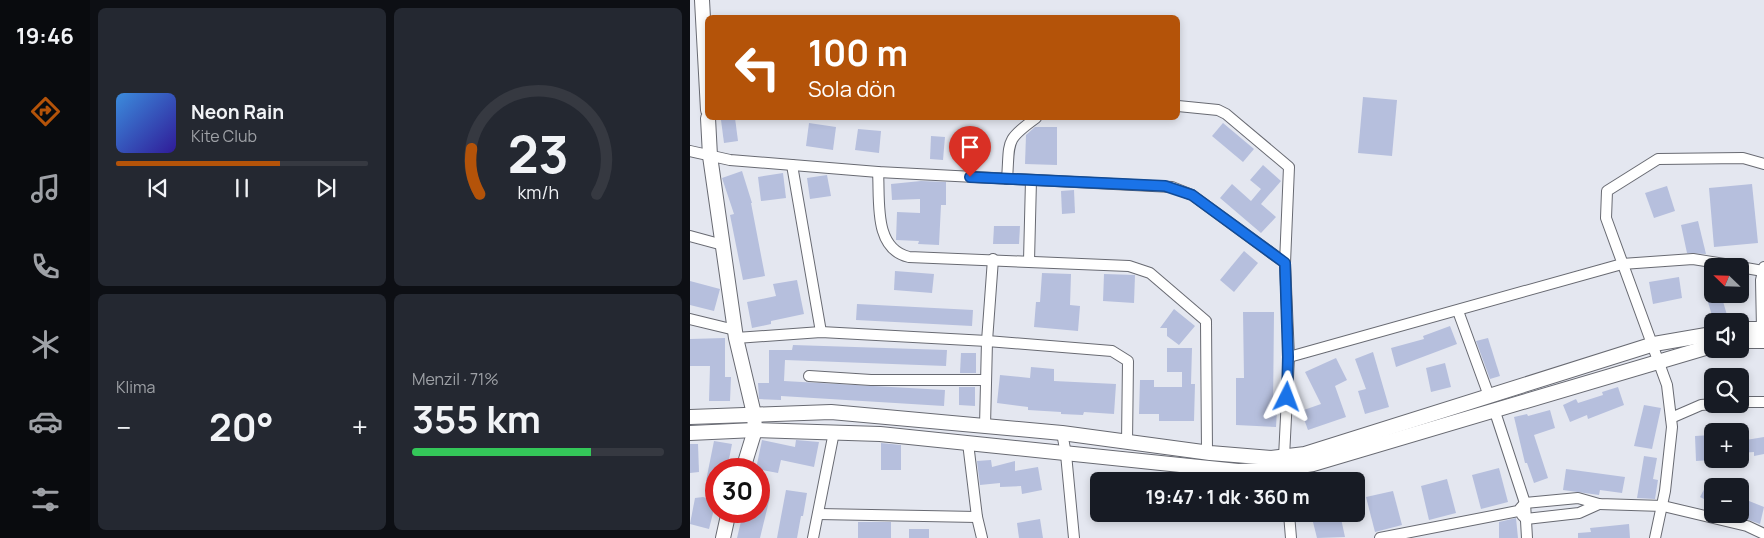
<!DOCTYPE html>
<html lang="tr">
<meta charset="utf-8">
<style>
body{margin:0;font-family:Manrope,sans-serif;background:#242831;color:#f1f3f6;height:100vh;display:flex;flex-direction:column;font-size:19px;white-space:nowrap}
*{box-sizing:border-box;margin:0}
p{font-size:16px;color:#9ea1a6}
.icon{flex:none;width:28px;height:28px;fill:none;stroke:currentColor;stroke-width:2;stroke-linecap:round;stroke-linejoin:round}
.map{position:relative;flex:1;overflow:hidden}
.details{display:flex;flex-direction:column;gap:8px;padding:8px;background:#0d0f14;width:600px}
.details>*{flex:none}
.banner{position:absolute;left:15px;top:15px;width:475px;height:105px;border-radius:8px;box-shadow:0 2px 8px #0003;background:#b45309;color:#fff;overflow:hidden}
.needle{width:32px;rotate:293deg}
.controls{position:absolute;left:1014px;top:258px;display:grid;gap:10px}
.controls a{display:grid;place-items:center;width:45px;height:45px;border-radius:8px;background:#171b24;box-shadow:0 2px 8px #0003;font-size:25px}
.speed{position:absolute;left:15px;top:458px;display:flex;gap:10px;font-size:25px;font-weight:700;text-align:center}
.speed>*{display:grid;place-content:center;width:65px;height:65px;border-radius:50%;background:#171b24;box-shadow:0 2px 8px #0003;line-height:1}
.speed .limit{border:8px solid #d22;background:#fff;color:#111}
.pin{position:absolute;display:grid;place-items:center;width:42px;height:42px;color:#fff;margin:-51px -21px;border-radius:50% 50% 50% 0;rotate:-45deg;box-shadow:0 0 5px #0007}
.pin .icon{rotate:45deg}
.me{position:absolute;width:55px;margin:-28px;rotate:3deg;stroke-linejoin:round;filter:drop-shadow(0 0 4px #0008)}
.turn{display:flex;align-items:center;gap:18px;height:105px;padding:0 20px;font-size:22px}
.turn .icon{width:65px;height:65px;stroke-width:2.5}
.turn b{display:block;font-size:35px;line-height:42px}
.big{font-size:38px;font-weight:700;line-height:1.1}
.details .card{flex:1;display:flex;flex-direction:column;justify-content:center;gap:8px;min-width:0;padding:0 18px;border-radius:8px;background:#242831}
.details .dial{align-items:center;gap:0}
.dial svg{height:130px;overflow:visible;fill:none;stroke:#363941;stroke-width:7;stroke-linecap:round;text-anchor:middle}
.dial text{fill:#f1f3f6;stroke:none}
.song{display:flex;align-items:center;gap:15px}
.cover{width:60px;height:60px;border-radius:8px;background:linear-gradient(135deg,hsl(210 70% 55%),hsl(250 70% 35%))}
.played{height:5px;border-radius:2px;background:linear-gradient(90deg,#b45309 65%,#363941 65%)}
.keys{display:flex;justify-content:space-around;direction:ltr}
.heat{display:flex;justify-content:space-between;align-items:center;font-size:28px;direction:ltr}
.charge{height:8px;border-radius:4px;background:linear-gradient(90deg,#34c759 71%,#363941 0)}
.details .tiles{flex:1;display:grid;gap:8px;grid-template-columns:repeat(2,1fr)}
.trip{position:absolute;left:400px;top:472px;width:275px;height:50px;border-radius:8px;background:#171b24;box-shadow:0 2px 8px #0003;font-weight:700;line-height:50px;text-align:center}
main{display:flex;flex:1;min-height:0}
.tabs{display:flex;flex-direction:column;width:90px;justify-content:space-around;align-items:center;background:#090b0e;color:#9ea1a6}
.tabs .icon{width:35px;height:35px}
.tabs .active{color:#b45309}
.tabs b{font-size:22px;color:#f1f3f6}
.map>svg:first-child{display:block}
</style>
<main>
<nav class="tabs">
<b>19:46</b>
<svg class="icon active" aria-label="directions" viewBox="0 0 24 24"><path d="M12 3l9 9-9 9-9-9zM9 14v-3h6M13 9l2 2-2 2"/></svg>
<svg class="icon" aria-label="music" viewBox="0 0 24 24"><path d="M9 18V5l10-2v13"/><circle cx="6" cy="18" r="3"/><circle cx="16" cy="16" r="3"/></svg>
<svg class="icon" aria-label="phone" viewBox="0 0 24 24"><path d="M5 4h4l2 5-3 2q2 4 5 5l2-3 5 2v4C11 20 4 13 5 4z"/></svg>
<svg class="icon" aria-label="climate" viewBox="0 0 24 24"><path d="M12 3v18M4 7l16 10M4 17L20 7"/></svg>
<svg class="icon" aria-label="car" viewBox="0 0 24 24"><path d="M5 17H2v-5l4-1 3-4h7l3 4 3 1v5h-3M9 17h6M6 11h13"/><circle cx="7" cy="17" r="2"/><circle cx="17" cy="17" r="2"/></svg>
<svg class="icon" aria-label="filters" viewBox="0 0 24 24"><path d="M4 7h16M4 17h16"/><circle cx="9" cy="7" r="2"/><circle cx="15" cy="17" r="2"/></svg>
</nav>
<section class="details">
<div class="tiles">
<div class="card">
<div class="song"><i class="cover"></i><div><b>Neon Rain</b><p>Kite Club</p></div></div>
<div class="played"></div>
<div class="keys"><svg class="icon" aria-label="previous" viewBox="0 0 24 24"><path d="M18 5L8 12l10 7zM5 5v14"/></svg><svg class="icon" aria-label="pause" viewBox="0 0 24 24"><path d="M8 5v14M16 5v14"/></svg><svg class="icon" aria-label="next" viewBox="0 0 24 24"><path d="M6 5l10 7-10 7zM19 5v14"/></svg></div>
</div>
<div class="card dial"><svg viewBox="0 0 100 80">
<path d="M14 69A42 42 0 1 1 86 69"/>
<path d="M14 69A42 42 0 0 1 9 41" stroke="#b45309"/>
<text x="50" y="56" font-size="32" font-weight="700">23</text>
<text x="50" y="72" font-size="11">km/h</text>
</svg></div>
<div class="card"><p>Klima</p>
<div class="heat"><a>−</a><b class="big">20°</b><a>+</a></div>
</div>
<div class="card"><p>Menzil · 71%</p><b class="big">355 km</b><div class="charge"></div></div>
</div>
</section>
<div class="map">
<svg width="1074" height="538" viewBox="0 0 1074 538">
<rect width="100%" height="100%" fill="#e4e7f0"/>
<g fill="#b6bfdd">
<polygon points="673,97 707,100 702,156 668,153"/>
<polygon points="45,118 48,141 34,143 31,120"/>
<polygon points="119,123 146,127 143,150 116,146"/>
<polygon points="533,123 564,149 553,162 522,136"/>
<polygon points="345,127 367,127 367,165 335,164 336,135"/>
<polygon points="168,129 191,131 189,153 165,150"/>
<polygon points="241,136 255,137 253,160 240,159"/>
<polygon points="573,165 591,181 571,204 586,217 571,233 530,198 542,184 561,201 571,189 560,180"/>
<polygon points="52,171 62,203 61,203 75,276 53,280 40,215 44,214 32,178"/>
<polygon points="93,173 96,198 71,201 68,177"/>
<polygon points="137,175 141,196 120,199 117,178"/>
<polygon points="231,181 256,182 256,205 251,205 249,245 228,244 229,241 206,240 207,212 230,213 230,199 202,200 201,184"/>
<polygon points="1062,184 1068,243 1024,247 1019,188"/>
<polygon points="977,186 985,211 964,218 955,193"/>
<polygon points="384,190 385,213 372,214 371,191"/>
<polygon points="1008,221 1016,254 997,253 991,225"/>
<polygon points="304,226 330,226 329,244 303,244"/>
<polygon points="554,251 568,263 544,292 530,280"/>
<polygon points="205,271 244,274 242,293 204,290"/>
<polygon points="352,273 381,274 380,305 390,306 388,331 344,327 346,302 350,302"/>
<polygon points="414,274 445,275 444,303 413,301"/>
<polygon points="989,277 992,298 963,304 959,282"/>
<polygon points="107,280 114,314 81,321 81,324 62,328 57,302 86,296 83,284"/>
<polygon points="0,281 30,289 24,311 0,305"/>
<polygon points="1032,298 1037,315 1023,319 1018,302"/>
<polygon points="167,304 283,310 282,326 166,320"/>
<polygon points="484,309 505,326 489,345 477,336 477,328 470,328"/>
<polygon points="553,312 584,312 583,410 587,410 586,427 546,425 546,378 554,378"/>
<polygon points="760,326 767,344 706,367 701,348 734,339 733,336"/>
<polygon points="35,338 35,377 41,377 40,401 19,401 20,366 0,366 0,339"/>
<polygon points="798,338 810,376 800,379 786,341"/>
<polygon points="103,345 257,350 256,366 95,360 94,381 255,390 254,406 91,396 91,400 69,399 68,383 79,383 79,350 102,350"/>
<polygon points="477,348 502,348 501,384 505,384 504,421 469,421 469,414 449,414 450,380 464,380 464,387 492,387 492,372 477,372"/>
<polygon points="683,352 699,407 675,414 668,391 676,389 665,359"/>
<polygon points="271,353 286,353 286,373 270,373"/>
<polygon points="646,358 657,380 645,386 656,417 618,430 611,411 631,404 615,372"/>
<polygon points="755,363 761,387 741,392 736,368"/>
<polygon points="341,367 364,369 364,381 426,384 424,414 394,412 393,415 371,414 371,412 338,410 338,407 307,403 310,375 340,378"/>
<polygon points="269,387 285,387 285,406 269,405"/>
<polygon points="928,387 934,405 898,419 897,415 880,422 873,405 886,399 888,403 913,395 912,392"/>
<polygon points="954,405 971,408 962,449 944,446"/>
<polygon points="860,410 865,428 844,435 858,478 844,483 837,463 835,463 824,417 837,414 838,416"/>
<polygon points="1022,435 1022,460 1006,461 1005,436"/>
<polygon points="1074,437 1074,454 1064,456 1064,452 1050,453 1050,441"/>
<polygon points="72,440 105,447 106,440 129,442 124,467 91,460 88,473 66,469"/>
<polygon points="24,441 42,444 37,469 26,469 26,483 16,481"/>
<polygon points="191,443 211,445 211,470 191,470"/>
<polygon points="0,444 8,444 9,472 0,473"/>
<polygon points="954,456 967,458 963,479 968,480 965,499 947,498"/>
<polygon points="301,460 302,467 325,461 325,471 348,467 352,490 332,494 331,486 310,487 310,483 290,485 287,461"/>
<polygon points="809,468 818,502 791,509 782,475"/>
<polygon points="876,469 935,477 932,493 910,490 909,495 873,490"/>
<polygon points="757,479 766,513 739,520 731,486"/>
<polygon points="1017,484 1022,486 1022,503 1010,497"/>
<polygon points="96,490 117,493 113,516 111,516 107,538 87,538"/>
<polygon points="703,491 712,525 685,532 676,497"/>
<polygon points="69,494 80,497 70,538 47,538 52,517 47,516 48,511 69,511"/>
<polygon points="13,497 26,501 19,529 0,524 5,498"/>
<polygon points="1054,499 1074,507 1070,524 1048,516"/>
<polygon points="621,514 650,514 655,537 627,538"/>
<polygon points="826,518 828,538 809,538 809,522"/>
<polygon points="350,519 353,538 329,538 327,523"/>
<rect x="168" y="522" width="33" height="16"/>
<polygon points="939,524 940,538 888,538 888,533 901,532 900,528"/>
<rect x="219" y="529" width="20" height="9"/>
</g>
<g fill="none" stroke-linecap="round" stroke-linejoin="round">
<defs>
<g id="street">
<polyline points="488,106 528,110 536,114 599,167 595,263 599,357 594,457 596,481"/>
<polyline points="0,151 40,160 188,172 482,187 502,195 595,263"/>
<polyline points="102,165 131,332"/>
<path d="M188 172C190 200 183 249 219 257L439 266 460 273 516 321 517 452"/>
<path d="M317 179C320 141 314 141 346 118"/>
<polyline points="0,236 33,245"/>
<polyline points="339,261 341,180"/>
<polyline points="1050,267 1073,271"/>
<polyline points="768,311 799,396"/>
<polyline points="0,319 45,330"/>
<polyline points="1072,329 1071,280 1074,267"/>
<polyline points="46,338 131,332 297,341 422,351 438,361 437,442"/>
<polyline points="599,357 932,264 1003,259 1047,266"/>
<polyline points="119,376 181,380 296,380"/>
<polyline points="1050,402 1074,402"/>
<polyline points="805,412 835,503 837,538"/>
<polyline points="981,418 1011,405 1023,404"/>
<polyline points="295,426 297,341 303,259"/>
<polyline points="372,433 376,454 384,538"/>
<polyline points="278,443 287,517 292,538"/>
<polyline points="128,514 287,517"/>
<polyline points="599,514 601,538"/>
<polyline points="832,515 836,519 889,513 909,504"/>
<polyline points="123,538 144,432"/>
<polyline points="690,538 828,511 835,503 888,498 909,504 973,506 1057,526 1074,534"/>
<polyline points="965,538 975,491 982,427 977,385 916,218 917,191 968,159 1053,158 1074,164"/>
</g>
<g id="secondary">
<polyline points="12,0 18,110"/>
<polyline points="18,118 20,156 46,338 64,414 65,430 53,469"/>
<polyline points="1050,329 1074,329"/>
<polyline points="1050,341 1074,341"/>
<polyline points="0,417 141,412 372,433 520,453 581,458 615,454 964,344 1022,334"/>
<polyline points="0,433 65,430 190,434 548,471 586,470 623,464 1022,346"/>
<polyline points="33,538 39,511"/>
</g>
</defs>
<use href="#street" stroke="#686a72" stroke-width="12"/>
<use href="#secondary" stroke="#686a72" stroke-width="16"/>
<use href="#street" stroke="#fff" stroke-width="10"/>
<use href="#secondary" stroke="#fff" stroke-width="14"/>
</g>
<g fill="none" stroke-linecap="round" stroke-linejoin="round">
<defs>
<polyline id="route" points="280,177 475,186 502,195 595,263 598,357 597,397"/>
</defs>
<use href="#route" stroke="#114b97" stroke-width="12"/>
<use href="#route" stroke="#1a73e8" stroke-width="9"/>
</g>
</svg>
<div class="controls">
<a><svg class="needle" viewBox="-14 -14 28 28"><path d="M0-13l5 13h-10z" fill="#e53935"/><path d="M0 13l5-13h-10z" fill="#9ea1a6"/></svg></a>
<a><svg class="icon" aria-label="sound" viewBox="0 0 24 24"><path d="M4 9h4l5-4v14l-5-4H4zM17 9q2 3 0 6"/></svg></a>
<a><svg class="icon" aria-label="search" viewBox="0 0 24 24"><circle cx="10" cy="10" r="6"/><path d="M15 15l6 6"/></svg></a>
<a>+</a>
<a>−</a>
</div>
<div class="speed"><div class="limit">30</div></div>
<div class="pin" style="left:280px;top:177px;background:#d93025"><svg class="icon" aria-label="arrive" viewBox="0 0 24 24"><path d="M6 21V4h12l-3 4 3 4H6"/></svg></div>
<svg class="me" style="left:597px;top:397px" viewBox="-20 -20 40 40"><path d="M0-17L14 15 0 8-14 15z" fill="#1a73e8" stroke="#fff" stroke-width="4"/></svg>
<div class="trip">19:47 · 1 dk · 360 m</div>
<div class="banner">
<div class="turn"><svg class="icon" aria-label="left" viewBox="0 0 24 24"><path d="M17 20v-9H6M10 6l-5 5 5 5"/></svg><div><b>100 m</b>Sola dön</div></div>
</div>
</div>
</main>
